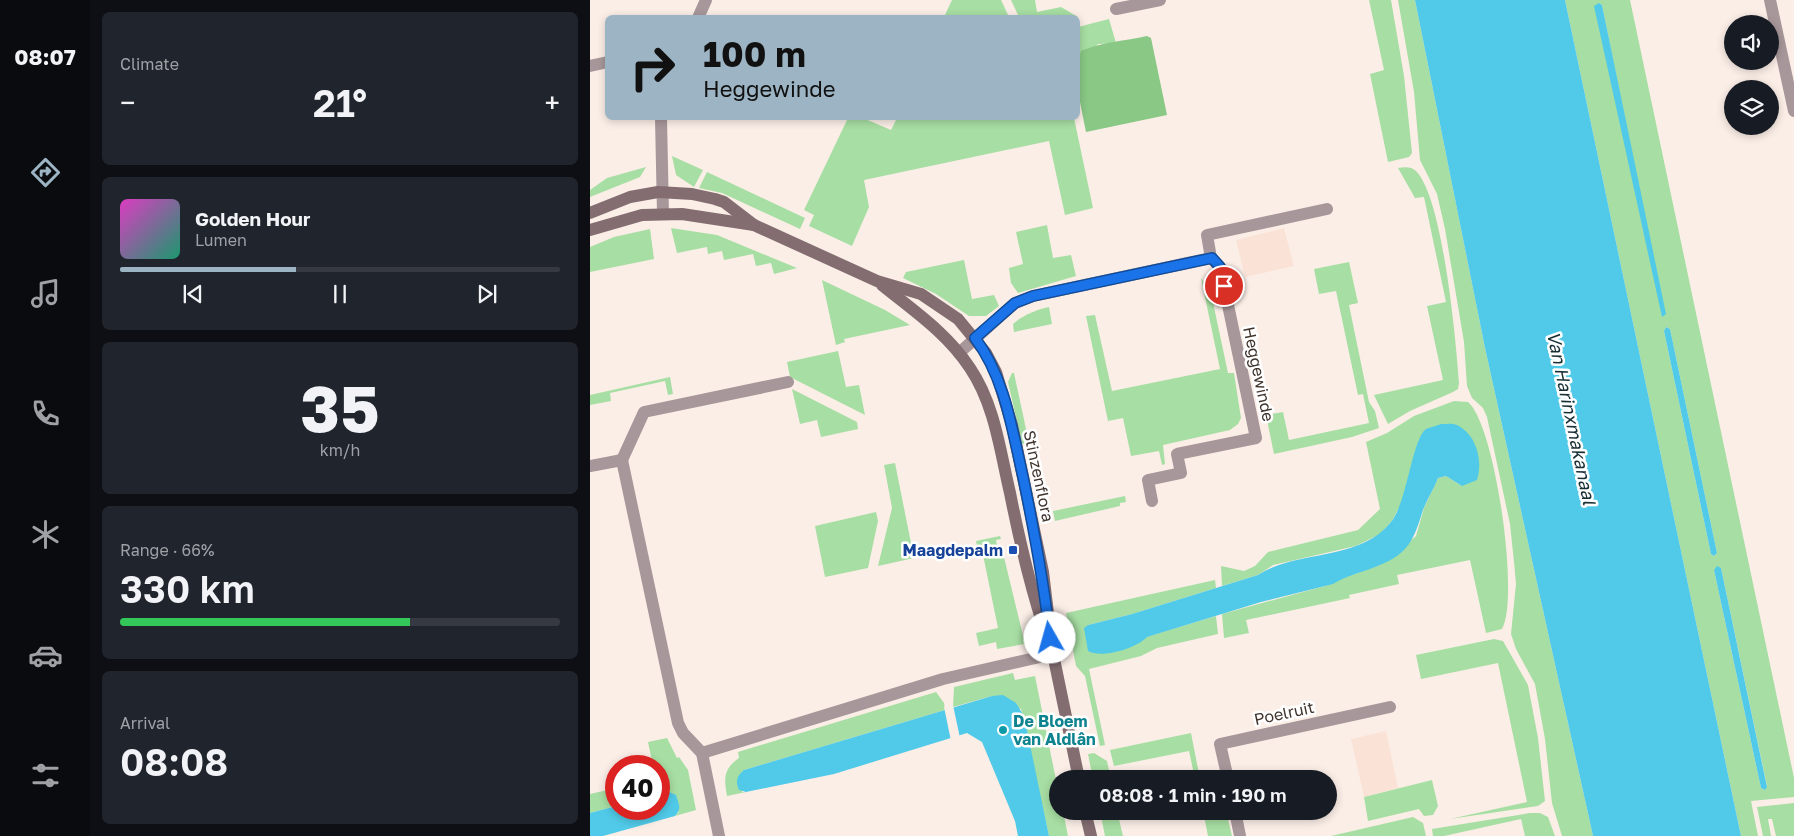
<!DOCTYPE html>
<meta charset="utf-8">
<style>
body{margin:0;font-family:"Golos Text",sans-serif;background:#20242c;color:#f1f3f6;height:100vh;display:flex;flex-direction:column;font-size:19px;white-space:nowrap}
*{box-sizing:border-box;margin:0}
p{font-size:16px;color:#9ea1a6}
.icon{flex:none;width:28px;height:28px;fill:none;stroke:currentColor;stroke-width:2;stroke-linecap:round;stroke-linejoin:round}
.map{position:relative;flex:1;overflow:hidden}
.panel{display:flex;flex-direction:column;gap:12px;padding:12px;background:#0d0f14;width:500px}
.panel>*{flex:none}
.guide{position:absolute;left:15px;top:15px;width:475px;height:105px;border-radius:8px;box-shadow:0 2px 8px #0003;background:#9cb4c3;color:#111;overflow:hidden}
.tools{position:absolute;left:1134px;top:15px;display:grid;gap:10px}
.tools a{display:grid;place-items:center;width:55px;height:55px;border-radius:50%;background:#171b24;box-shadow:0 2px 8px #0003;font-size:25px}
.speed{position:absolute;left:15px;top:755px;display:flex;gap:10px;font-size:25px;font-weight:700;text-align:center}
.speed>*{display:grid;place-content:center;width:65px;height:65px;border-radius:50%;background:#171b24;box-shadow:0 2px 8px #0003;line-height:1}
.speed .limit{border:8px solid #d22;background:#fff;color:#111}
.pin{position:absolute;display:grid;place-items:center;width:42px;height:42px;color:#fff;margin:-21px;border:2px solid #fff;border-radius:50%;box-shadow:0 1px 5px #0007}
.me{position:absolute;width:55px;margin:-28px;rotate:353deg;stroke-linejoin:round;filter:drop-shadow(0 0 4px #0008)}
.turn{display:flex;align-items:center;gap:18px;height:105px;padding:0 15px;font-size:22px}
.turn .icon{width:65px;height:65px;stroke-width:2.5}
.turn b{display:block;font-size:35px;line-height:42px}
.big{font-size:38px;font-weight:600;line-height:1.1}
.panel .widget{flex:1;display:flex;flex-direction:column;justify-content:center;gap:8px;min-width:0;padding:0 18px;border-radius:8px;background:#20242c}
.panel .dial{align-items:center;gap:0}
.dial b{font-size:65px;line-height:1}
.song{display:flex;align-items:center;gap:15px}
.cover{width:60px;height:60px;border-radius:8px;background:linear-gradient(135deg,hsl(310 70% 55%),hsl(160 70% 35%))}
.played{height:5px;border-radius:2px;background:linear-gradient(90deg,#9cb4c3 40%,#363941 40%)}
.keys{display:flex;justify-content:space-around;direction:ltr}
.heat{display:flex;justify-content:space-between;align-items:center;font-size:28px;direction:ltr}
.charge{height:8px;border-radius:4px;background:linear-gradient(90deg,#34c759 66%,#363941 0)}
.trip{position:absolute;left:459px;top:770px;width:288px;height:50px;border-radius:25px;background:#171b24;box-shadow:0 2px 8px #0003;font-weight:600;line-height:50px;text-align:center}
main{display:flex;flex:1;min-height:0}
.tabs{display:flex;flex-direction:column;width:90px;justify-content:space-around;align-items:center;background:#090b0e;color:#9ea1a6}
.tabs .icon{width:35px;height:35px}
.tabs .selected{color:#9cb4c3}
.tabs b{font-size:22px;color:#f1f3f6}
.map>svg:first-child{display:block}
</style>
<main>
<nav class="tabs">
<b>08:07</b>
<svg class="icon selected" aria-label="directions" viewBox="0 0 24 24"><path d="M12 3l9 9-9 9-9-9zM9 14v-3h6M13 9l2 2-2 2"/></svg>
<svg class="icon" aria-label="music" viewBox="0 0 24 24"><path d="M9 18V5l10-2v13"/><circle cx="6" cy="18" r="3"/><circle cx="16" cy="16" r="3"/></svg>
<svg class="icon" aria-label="phone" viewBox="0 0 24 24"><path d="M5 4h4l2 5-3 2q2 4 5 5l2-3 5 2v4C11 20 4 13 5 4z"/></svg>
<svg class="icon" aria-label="climate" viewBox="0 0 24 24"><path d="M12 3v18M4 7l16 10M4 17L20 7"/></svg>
<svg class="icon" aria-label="car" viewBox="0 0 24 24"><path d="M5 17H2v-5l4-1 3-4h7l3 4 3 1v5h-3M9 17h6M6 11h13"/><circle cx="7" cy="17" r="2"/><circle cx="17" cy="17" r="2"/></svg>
<svg class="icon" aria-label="filters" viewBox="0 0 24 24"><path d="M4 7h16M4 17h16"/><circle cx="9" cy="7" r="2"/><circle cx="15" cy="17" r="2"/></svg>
</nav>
<section class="panel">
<div class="widget"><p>Climate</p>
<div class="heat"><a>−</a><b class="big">21°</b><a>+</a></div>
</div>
<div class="widget">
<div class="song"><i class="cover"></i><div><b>Golden Hour</b><p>Lumen</p></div></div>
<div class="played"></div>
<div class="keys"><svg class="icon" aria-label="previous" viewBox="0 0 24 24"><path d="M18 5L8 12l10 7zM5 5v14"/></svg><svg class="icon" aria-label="pause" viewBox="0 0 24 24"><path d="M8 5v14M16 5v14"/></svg><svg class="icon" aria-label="next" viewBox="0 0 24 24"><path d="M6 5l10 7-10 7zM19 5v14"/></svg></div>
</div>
<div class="widget dial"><b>35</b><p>km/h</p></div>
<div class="widget"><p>Range · 66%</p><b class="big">330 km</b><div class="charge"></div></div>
<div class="widget"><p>Arrival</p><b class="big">08:08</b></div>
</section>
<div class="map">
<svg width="1204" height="836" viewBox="0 0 1204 836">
<rect width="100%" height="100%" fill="#fbeee7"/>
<g fill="#fae3d6">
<polygon points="694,228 704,266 655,277 646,240"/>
<polygon points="796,731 808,788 774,797 761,739"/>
</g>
<g fill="#a7dea3" fill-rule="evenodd">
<polygon points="362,0 411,0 419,17 354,17"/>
<polygon points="421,0 445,0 447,12 471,7 488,17 429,17"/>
<polygon points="779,0 801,0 814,76 822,153 819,157 798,162 780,74 794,70"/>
<polygon points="808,0 825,0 895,348 1003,836 972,836 962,803 955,739 945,684 926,649 921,634 926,584 924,562 920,524 897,417 893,408 882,398 877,386 874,342 855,229 847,194 830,160 824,92"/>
<path d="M975 0H1040L1204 778V797L1161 801 1168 836H1151ZM1009 3 1012 5 1075 317ZM1076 327 1080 329 1127 553 1124 556 1121 554 1074 331ZM1131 568 1177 786 1175 790 1171 788 1124 570Z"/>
<polygon points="519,19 526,43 508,44 488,65 488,27"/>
<polygon points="258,118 273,118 301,130 307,118 484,118 503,208 475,215 459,141 274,180 279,207 262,246 219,226 224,215 214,210"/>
<polygon points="82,156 113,170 104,187 86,175"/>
<polygon points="56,167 50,177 0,197 0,190 17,178"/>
<path d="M808 168C814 167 821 166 826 171 853 198 866 341 869 383L868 389 863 392 820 411 798 424 784 395 853 380 837 306 856 302 834 197 825 198Z"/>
<polygon points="117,172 215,218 210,229 132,193 109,188"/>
<polygon points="457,225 463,258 481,255 486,276 428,293 421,283 419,268 433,264 426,232"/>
<polygon points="81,228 127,235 207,268 184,274 181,263 166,266 163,254 134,260 132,251 118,254 117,247 87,253"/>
<polygon points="60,229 64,259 0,272 0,247 24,237"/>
<polygon points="374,260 382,299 404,295 409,306 396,316 379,316 346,294 313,278 316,272"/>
<polygon points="759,262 768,303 759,305 779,402 785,411 789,428 762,437 684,454 676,415 693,412 699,440 779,423 773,394 768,395 746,291 729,294 724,269"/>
<polygon points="611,278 621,293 638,373 644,373 651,418 648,424 640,430 573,445 575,464 572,465 569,451 541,456 533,418 518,421 496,316 505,315 522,391 630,369"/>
<polygon points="232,280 295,310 320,325 254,339 255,342 246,345"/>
<path d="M459 307 462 324 424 332 423 324C433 315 446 310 459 307Z"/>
<polygon points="248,351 256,387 269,385 275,415 200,377 197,362"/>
<polygon points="422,373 424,373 439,443 432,444 418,382"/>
<polygon points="80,377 83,394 78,395 75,381 20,393 21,401 0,405 0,395"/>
<polygon points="202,389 267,422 268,429 231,437 227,420 210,424"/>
<path d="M864 401 878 402C905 424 930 598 912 629L896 633 880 560 807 575 809 584 759 595 760 598 656 620 659 633 634 638 632 614 742 584 750 579 790 565 826 536 834 508 848 478 856 476 872 486 829 439 811 504 802 521 790 534 766 546 683 565 668 575 632 586 631 566 654 571 665 566 678 552 768 530 790 509 776 442 797 433 824 416Z"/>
<polygon points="305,463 324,558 288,566 302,508 294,465"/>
<polygon points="535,496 536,502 530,503 530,506 465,521 463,511"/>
<polygon points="286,512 288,521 278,568 235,577 225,526"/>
<polygon points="410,536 411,539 406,540 409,558 414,557 435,644 407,649 406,642 389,646 386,633 408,628 393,555 389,555 386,541"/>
<polygon points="625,580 626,588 542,614 498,625 556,637 626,616 628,634 567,648 551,656 499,669 515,745 510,746 495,676 486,666 476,613"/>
<polygon points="904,639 913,641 938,685 948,738 955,801 948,806 860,819 937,802 908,663 831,679 826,655"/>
<polygon points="423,673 425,680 445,676 467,785 468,811 473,811 478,836 459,836 431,709 402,696 363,707 364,687"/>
<path d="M346 692 354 703 355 710 154 770 152 792H156L137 796C134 779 133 769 149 758L148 752Z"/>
<polygon points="601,733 610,779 605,779 599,751 524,766 520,750"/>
<polygon points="77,738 87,758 89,757 98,770 106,810 85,816 89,812 79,792 69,795 69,766 63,766 58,742"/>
<polygon points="504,753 517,761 521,779 503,779 498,754"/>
<polygon points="842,780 848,806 843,815 834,816 829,809 778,821 774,797"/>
<polygon points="26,788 26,806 0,813 0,794"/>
<polygon points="1204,803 1204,836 1186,836 1182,819 1178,819 1181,836 1173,836 1167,807"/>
<polygon points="510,811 527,811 533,836 515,836"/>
<polygon points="613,811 636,811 642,836 618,836"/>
<polygon points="940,813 950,813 958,817 965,836 935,836 931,819 854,836 843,836 842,829"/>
<polygon points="823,817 833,823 836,836 741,836"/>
</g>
<path fill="#89c885" d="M557 36 561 38 577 115 496 132C491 104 483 80 491 51 512 42 535 41 557 36Z"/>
<g fill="#50cae8">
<polygon points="825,0 975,0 1151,836 1003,836 895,348"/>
<polygon points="1009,3 1012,5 1076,314 1072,317 1004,6"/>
<polygon points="1076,327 1080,329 1127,553 1124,556 1121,554 1074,331"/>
<path d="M851 424C856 424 862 423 867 425 887 435 893 461 887 480L872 486 856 476 848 478C844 489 837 499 833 510 824 539 819 553 790 565 774 572 757 575 743 584L671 602 557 637C547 648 512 659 498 651L494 628 498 625 542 614 668 575C708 549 769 562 801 522 817 503 822 439 836 429 840 427 847 426 851 424Z"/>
<polygon points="1127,566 1131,568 1177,787 1175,790 1171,788 1124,570"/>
<path d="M413 695 426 703 434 716 459 836H428L425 821 392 742 377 733 244 774 156 792 149 790C145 781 147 776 154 770L402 696Z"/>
<path d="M79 792 86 795C89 805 92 809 85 816L13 836H0V813L26 806V809H69V795Z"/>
</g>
<polygon fill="#fbeee7" points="363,705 370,738 361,741 354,707"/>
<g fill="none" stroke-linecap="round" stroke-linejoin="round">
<g stroke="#a7979a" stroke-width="12">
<polyline points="1180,0 1204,111"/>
<polyline points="526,9 570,0"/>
<polyline points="108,18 116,0"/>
<polyline points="0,66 18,62"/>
<polyline points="71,118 73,214"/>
<polyline points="369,353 425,303 443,296 621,258"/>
<polyline points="32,460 54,412 198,382"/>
<polyline points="0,466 32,460 88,723 93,733 112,753 353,679 463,654"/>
<polyline points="562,501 558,480 591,473 587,454 666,438 630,267 621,258 617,235 737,209"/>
<polyline points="112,753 129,836"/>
<polyline points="638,779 630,744 800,707"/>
<polyline points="645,811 650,836"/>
</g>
<g stroke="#836d71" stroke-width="12">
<polyline points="0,213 40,197 68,192 102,194 125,199 134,202 164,225 287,281 331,294 368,319 396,353 406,372 422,425 453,572 463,654 489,779"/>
<polyline points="0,230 52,215 92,214 164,225"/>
<path d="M292 285C324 311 357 333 380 368 405 405 410 451 420 493 429 538 439 582 453 625"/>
<polyline points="495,811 501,836"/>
</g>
</g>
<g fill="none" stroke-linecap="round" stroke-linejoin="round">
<defs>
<path id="route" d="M460 638C454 583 444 530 433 477 422 429 415 378 385 338L425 303 443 296 622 258 630 267 634 286"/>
</defs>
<use href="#route" stroke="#114b97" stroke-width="12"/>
<use href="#route" stroke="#1a73e8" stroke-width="9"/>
</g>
<rect fill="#1a4fb4" stroke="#fff" stroke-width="2" x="418" y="545" width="10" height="10" rx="2.5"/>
<circle fill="#0f9aa8" stroke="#fff" stroke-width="2" cx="413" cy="730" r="5"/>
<g text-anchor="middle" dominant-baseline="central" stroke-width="5" stroke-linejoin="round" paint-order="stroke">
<g font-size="16" fill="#40342d" stroke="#fff">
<text transform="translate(669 374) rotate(78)">Heggewinde</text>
<text transform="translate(449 476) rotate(78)">Stinzenflora</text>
<text transform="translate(694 713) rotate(-12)">Poelruit</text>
</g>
<g font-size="16" font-weight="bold" fill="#164399" stroke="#fff" text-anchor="end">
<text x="413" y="550">Maagdepalm</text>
</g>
<g font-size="16" font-weight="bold" fill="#0d838f" stroke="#fff" text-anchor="start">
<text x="423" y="721">De Bloem<tspan x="423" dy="18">van Aldlân</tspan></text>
</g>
<g font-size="18" font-style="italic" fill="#192e34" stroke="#fff">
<text transform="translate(982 418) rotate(78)">Van Harinxmakanaal</text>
</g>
</g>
</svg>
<div class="tools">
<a><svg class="icon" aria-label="sound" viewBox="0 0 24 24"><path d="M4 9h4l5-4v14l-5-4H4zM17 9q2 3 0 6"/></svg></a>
<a><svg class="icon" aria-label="layers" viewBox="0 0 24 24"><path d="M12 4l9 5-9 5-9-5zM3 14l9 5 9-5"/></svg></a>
</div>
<div class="speed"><div class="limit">40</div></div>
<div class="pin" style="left:634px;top:286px;background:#d93025"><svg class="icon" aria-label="arrive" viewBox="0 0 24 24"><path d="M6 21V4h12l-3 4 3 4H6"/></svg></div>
<svg class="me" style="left:460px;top:638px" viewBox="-20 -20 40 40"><circle r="19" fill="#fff"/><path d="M0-13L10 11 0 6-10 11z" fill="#1a73e8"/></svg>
<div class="trip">08:08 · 1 min · 190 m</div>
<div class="guide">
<div class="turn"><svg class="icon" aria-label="right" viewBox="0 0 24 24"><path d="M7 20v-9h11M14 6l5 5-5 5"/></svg><div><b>100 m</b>Heggewinde</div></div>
</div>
</div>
</main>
